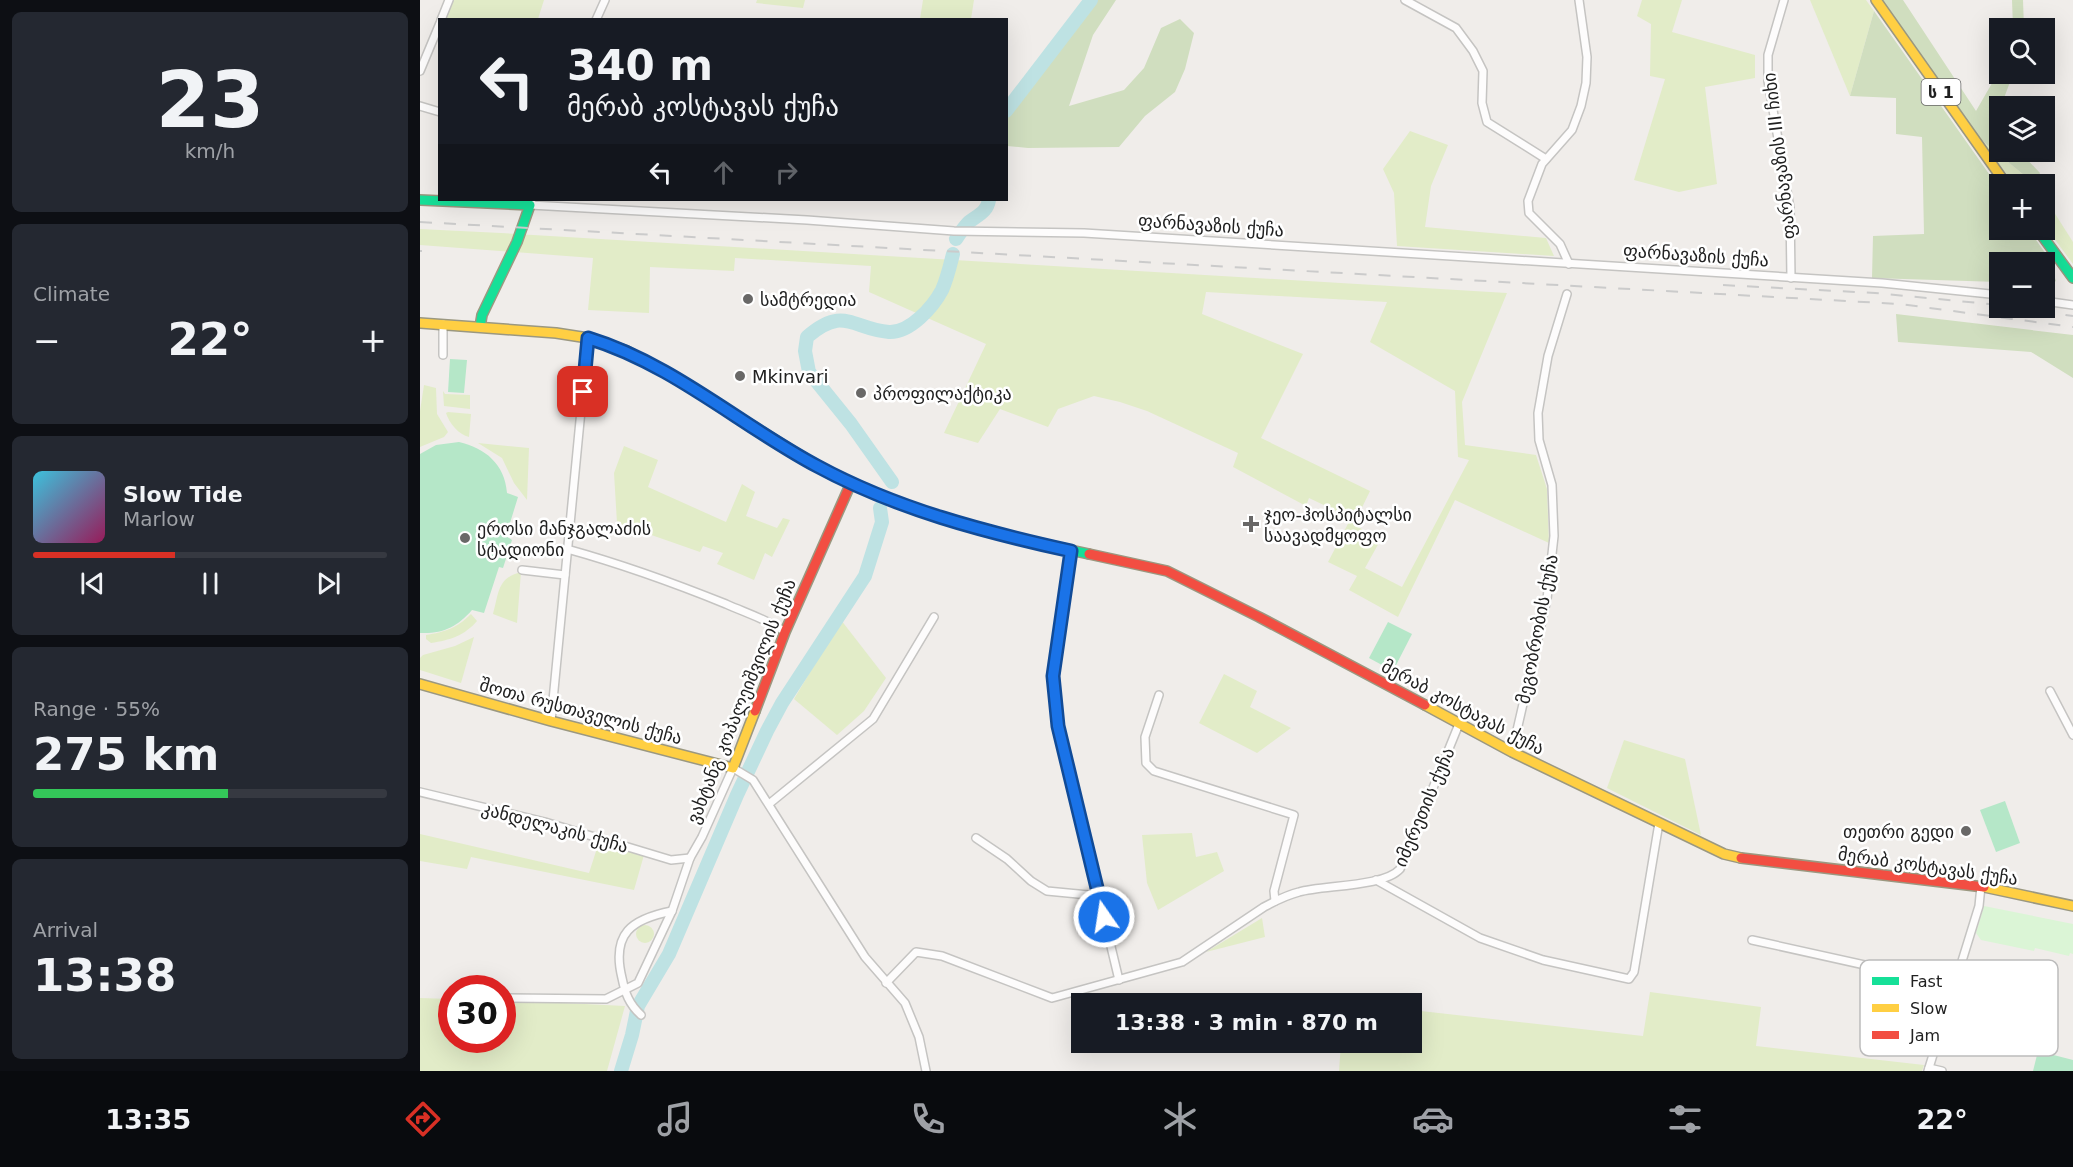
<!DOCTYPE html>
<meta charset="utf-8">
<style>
body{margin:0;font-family:"DejaVu Sans","Noto Sans Georgian",sans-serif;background:#242831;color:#f1f3f6;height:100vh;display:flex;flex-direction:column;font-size:22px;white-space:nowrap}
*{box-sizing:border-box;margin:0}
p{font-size:20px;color:#9ea1a6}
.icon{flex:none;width:33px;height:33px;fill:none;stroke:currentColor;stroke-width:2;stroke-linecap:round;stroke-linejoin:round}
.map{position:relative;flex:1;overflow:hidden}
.drawer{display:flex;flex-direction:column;gap:12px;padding:12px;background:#0d0f14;width:420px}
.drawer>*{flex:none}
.hud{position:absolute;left:18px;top:18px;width:570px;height:183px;border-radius:0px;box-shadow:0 6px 24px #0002;background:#171b24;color:#f1f3f6;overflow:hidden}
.buttons{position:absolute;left:1569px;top:18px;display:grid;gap:12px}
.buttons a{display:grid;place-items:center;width:66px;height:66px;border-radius:0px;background:#171b24;box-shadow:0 6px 24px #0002;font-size:30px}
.speed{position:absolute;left:18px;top:975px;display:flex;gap:12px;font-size:30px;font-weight:700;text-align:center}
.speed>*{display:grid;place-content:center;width:78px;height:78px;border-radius:50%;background:#171b24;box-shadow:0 6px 24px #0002;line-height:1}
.speed .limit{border:9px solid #d22;background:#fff;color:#111}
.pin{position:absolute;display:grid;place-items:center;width:51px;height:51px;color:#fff;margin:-26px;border-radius:12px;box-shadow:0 3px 9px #0006}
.me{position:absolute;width:66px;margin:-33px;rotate:347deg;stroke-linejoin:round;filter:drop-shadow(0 0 4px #0008)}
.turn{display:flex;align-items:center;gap:21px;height:126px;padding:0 30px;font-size:27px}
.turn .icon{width:78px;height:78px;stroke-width:2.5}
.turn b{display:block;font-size:42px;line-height:51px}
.lanes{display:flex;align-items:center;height:57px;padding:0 30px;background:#0003;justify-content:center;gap:30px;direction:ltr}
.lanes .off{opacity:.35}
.big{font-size:45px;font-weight:700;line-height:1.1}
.drawer .widget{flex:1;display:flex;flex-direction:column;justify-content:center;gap:9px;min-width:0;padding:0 21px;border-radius:9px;background:#242831}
.drawer .dial{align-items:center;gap:0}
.dial b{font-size:78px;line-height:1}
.song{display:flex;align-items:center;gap:18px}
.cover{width:72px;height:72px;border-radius:9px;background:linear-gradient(135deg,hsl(190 70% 55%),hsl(330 70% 35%))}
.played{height:6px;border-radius:3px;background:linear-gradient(90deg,#d93025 40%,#363941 40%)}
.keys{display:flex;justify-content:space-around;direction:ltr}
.heat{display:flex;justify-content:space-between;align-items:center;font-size:33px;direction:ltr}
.charge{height:9px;border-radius:4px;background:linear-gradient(90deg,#34c759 55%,#363941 0)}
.trip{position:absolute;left:651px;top:993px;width:351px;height:60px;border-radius:0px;background:#171b24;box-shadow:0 6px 24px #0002;font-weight:700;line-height:60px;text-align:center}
.tab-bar{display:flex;height:96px;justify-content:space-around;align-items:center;background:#090b0e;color:#9ea1a6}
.tab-bar .icon{width:42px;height:42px}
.tab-bar .on{color:#d93025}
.tab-bar b{font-size:27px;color:#f1f3f6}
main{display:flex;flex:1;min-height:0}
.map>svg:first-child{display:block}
</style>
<main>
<section class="drawer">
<div class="widget dial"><b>23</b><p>km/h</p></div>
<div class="widget"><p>Climate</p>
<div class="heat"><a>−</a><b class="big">22°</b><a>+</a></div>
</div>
<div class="widget">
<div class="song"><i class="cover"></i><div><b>Slow Tide</b><p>Marlow</p></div></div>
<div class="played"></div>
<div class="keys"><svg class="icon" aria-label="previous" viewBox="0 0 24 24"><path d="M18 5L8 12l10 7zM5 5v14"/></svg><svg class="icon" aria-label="pause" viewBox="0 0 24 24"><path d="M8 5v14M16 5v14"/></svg><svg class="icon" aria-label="next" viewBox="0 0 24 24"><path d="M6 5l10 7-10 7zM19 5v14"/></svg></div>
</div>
<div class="widget"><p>Range · 55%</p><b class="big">275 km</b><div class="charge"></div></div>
<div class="widget"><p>Arrival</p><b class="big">13:38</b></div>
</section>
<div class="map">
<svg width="1653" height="1071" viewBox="0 0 1653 1071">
<rect width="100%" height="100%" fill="#f0edea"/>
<g fill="#e2ecc8" fill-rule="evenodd">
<polygon points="32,0 124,0 118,19 25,20"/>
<polygon points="337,0 385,0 383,8 336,3"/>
<polygon points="503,0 554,0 551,19 500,19"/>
<polygon points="1222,0 1262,0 1252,32 1335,55 1335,78 1285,87 1297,184 1259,192 1214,180 1245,79 1230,76 1231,24 1217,16"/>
<polygon points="1390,0 1446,0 1454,11 1430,96"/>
<polygon points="990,131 1028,145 1011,186 1005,227 1126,238 1134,256 977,246 974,193 963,169"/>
<polygon points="1560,139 1615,184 1594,184"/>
<polygon points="1625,198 1653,242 1653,264 1625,226"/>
<path d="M0 229 81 233 1087 293 1042 402 1045 445 1116 455 1127 489 1129 543 1035 500 978 617 929 590 937 576 908 562 931 518 889 498 886 506 813 467 818 453 727 411 700 402 674 396 638 409 628 427 580 409 558 443 524 433 566 344 449 292 451 266 315 258 314 271 230 267 229 313 168 310 173 258 0 245ZM786 292 967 302 950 342 1035 391 1038 457 1049 460 982 587 945 568 960 541 934 524 950 491 841 438 883 354 782 314Z"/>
<polygon points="4,385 16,388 17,414 28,432 24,437 0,447 0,411"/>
<polygon points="23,391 25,394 50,395 50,409 24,406"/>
<path d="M28 412 51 414 49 437C39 435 29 423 26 413Z"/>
<polygon points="58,443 109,448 107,500 94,483 82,458"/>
<polygon points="204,446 238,460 228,487 306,522 322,484 335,492 326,516 357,528 363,518 370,520 352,557 345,553 334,580 297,564 303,553 283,546 280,552 197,523 194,473"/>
<path d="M101 572 97 623 73 614C79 593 77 578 101 572Z"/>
<path d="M51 614 57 621C44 636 30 640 11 643L6 639V635C25 632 37 628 51 614Z"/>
<polygon points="421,620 466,678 444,711 417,735 374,699"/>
<polygon points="54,637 41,683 0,670 0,658 3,655 35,646"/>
<polygon points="804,674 837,691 830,707 871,728 837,753 779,723"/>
<polygon points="1204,740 1265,759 1281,835 1187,788"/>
<polygon points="772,833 776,857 797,852 804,871 738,910 727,883 722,835"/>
<polygon points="0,834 169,873 179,842 224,855 214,890 51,857 47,869 0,861"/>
<polygon points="842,918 845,937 786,952"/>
<circle cx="225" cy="934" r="9"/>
<polygon points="1230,992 1341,1007 1336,1046 1504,1065 1502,1071 919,1071 921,1043 992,1042 992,1010 1223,1036"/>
<polygon points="0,998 31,999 32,1040 82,1040 83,1000 205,1006 187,1071 0,1071"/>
</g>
<g fill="#d0debf">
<polygon points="671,0 696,0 673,35 649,106 704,90 724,68 741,28 760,19 774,33 765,69 755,92 725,116 699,147 608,148 587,146 587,111"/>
<polygon points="1462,0 1483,0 1556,111 1579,71 1580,74 1593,74 1581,106 1580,106 1580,152 1600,152 1620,173 1615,184 1560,139"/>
<polygon points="1592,0 1603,0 1604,28 1593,28"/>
<polygon points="1454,11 1579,188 1580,230 1609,230 1628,257 1636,281 1628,286 1625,286 1624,262 1580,262 1579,282 1452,278 1453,236 1504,234 1502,137 1476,134 1476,98 1430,96"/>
<polygon points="1476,314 1653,335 1653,378 1611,352 1478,342"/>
</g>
<polygon fill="#dbf5d6" points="1564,906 1653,924 1653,954 1650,953 1649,956 1615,948 1614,951 1561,940 1556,933"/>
<g fill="#b5e7c8">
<polygon points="30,359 47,360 44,393 28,392"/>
<path d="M39 442C65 448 85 464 87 493L98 497 86 536 92 540 83 568 79 567 64 613 52 610C37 627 23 634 0 633V454L16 445Z"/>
<polygon points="968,622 992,634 973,671 949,658"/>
<polygon points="1585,801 1600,843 1576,852 1560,810"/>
<polygon points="1618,1051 1653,1060 1653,1071 1613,1071"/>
</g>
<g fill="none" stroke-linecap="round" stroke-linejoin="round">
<g stroke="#bee2e3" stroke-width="14">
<polyline points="586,111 671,0"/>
<path d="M536 239C540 233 544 227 549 222 558 215 567 212 569 200"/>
<path d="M472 482 431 424 389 372 385 351 387 337C424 305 432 329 469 332 490 333 513 307 522 290 527 279 530 266 533 254"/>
<polyline points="201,1071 212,1035 218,1006 249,954 317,795 347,731 362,703 445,576 462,522 460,508"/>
</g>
<defs>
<g id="street">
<polyline points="985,0 1036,28 1053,51 1063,71 1062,103 1067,122 1126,159"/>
<polyline points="1364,0 1348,55 1348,81 1370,208 1371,278"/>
<polyline points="21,20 29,0"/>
<polyline points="176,20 185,0"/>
<polyline points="0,71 20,23"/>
<polyline points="0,106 20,112"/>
<polyline points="112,200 110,205 387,220 534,231 664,233 1462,283 1580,295"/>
<polyline points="1149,264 1140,244 1109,213 1108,201 1122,164 1152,130 1161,106 1166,83 1167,57 1159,0"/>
<polyline points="1624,301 1653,305"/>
<polyline points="23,355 23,324"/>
<path d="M147 549C201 564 254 583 306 604 326 613 347 619 365 632"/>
<polyline points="651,551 632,676 638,726 699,980"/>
<polyline points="102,570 145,575"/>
<polyline points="1630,691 1653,735"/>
<polyline points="739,695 725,737 726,763 734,771 874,815 854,891 855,901"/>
<polyline points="131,721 168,338"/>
<polyline points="1092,752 1127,599 1134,536 1132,485 1119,440 1118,413 1128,356 1147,294"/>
<polyline points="0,792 125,822 251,860 270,858"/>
<polyline points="349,804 453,719 514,617"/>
<polyline points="556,838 587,859 611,881 627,891 679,896"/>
<polyline points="956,880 1060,938 1123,960 1209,979 1214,972 1239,823"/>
<polyline points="1332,940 1535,985"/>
<path d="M466 983 496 952 522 956 632 998 762 962 844 907C855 901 867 895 879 892 903 885 964 887 980 869L1039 724"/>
<polyline points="82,998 186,999 218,983 252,911 270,858 282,837 313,768 333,780 445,957 485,1003 499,1037 506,1071"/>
<path d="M221 1015C209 1004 205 993 202 978 191 933 212 919 252 911"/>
<polyline points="1509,1068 1522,1071"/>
<polyline points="1508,1071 1559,906 1561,886"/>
</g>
<g id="fast">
<polyline points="0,200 110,205 97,242 62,315 60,327"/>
<polyline points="1618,230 1653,278"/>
<path d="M325 421C360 443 394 466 432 483 508 518 588 537 669 554"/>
</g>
<g id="slow">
<polyline points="1456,0 1586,184"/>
<polyline points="0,323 136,333 168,338 207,351 276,390 325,421"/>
<polyline points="0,684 131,721 313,768 335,711"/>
<polyline points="1005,705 1092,752 1304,854 1321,858"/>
<polyline points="1564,887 1653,906"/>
</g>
<g id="jam">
<polyline points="669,554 747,571 839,617 1005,705"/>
<polyline points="335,711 365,632 431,483"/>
<polyline points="1321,858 1564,887"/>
</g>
</defs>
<use href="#street" stroke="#c5c4c2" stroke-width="10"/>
<use href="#fast" stroke="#9b9880" stroke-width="12"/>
<use href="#slow" stroke="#9b9880" stroke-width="12"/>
<use href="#jam" stroke="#9b9880" stroke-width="12"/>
<use href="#street" stroke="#fdfcfc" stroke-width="7"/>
<use href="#fast" stroke="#16e098" stroke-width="9"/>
<use href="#slow" stroke="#ffcf43" stroke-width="9"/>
<use href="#jam" stroke="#f24e42" stroke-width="9"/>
<g stroke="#cbcbcb" stroke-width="2" stroke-dasharray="12 12" stroke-linecap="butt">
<polyline points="0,222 1480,304 1653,327"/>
<polyline points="0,251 2,251"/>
<polyline points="1303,285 1455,293 1580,305"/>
<polyline points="1598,308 1653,316"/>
</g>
</g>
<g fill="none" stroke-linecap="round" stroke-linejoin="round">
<defs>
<path id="route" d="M163 392 168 338C253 364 320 425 397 466 476 509 565 532 651 551L633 676 638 726 684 917"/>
</defs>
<use href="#route" stroke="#114b97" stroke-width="15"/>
<use href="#route" stroke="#1a73e8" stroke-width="10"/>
</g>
<g fill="#696867" stroke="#fff" stroke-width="2">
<circle cx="328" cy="299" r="6"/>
<circle cx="320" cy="376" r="6"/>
<circle cx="441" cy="393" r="6"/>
<path d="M828 515h6v6h6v6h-6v6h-6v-6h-6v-6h6z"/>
<circle cx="45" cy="538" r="6"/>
<circle cx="1546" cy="831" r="6"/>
</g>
<g text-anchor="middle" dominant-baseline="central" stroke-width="5" stroke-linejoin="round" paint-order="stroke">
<rect fill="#fff" stroke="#646464" stroke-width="1.5" x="1501.5" y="79" width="39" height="26" rx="4.5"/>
<g font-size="16" font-weight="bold" fill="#212121">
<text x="1521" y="92">ს 1</text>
</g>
<g font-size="18" fill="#212121" stroke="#fff">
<text transform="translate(1359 156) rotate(-97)">ფარნავაზის III ჩიხი</text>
<text transform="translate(791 225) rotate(4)">ფარნავაზის ქუჩა</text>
<text transform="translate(1276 255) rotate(4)">ფარნავაზის ქუჩა</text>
<text transform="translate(1117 629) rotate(-79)">მეგობრობის ქუჩა</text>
<text transform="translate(321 701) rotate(-68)">ვახტანგ კოპალეიშვილის ქუჩა</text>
<text transform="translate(1043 707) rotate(28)">მერაბ კოსტავას ქუჩა</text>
<text transform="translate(161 711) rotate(15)">შოთა რუსთაველის ქუჩა</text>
<text transform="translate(1004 807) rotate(-67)">იმერეთის ქუჩა</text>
<text transform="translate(135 827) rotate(15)">კანდელაკის ქუჩა</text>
<text transform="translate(1508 866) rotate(8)">მერაბ კოსტავას ქუჩა</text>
</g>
<g font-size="18" fill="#212121" stroke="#fff" text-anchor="start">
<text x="340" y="299">სამტრედია</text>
<text x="332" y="376">Mkinvari</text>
<text x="453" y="393">პროფილაქტიკა</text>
<text x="844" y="514">ჯეო-ჰოსპიტალსი<tspan x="844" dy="21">საავადმყოფო</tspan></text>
<text x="57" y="528">ეროსი მანჯგალაძის<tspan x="57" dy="21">სტადიონი</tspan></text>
<text x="1534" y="831" text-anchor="end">თეთრი გედი</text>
</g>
</g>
<rect x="1440" y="960" width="198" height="96" rx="9" fill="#fff" stroke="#bcbcbc" stroke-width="1.5"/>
<rect x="1452" y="977" width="27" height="8" fill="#16e098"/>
<rect x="1452" y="1004" width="27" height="8" fill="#ffcf43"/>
<rect x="1452" y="1031" width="27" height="8" fill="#f24e42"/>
<g font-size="16" fill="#212121">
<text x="1490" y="987">Fast</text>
<text x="1490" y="1014">Slow</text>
<text x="1490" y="1041">Jam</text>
</g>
</svg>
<div class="buttons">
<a><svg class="icon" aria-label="search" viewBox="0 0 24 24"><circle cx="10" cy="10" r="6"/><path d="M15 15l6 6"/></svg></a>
<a><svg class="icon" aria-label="layers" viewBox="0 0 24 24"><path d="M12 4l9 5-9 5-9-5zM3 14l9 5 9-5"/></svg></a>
<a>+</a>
<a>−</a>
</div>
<div class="speed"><div class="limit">30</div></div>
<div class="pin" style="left:163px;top:392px;background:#d93025"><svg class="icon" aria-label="arrive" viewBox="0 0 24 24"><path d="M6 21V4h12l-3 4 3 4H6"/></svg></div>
<svg class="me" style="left:684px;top:917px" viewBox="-20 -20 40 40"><circle r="17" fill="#1a73e8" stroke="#fff" stroke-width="3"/><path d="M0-11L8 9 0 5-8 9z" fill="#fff"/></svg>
<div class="trip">13:38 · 3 min · 870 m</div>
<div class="hud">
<div class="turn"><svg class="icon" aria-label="left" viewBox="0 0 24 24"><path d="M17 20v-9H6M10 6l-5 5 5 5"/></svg><div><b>340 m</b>მერაბ კოსტავას ქუჩა</div></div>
<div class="lanes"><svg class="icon" aria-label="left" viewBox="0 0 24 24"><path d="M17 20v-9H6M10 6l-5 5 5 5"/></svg><svg class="icon off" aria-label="ahead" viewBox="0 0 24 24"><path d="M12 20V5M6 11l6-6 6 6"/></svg><svg class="icon off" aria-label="right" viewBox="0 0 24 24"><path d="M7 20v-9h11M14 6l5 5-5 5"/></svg></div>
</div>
</div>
</main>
<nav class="tab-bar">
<b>13:35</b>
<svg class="icon on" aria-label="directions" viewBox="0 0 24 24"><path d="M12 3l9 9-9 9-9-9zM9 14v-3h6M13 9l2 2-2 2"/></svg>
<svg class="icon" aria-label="music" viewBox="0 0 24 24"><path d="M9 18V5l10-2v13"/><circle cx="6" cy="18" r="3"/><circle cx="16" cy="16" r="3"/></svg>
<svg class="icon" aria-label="phone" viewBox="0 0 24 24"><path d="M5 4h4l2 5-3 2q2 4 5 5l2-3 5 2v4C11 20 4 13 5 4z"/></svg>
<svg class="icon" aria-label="climate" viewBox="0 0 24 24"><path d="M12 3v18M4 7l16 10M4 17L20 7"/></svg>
<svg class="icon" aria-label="car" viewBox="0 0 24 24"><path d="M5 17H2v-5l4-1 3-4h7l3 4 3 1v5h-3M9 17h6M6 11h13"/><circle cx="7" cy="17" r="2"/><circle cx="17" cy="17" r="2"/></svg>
<svg class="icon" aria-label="filters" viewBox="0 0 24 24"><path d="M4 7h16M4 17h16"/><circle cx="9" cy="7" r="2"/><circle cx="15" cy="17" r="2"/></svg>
<b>22°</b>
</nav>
